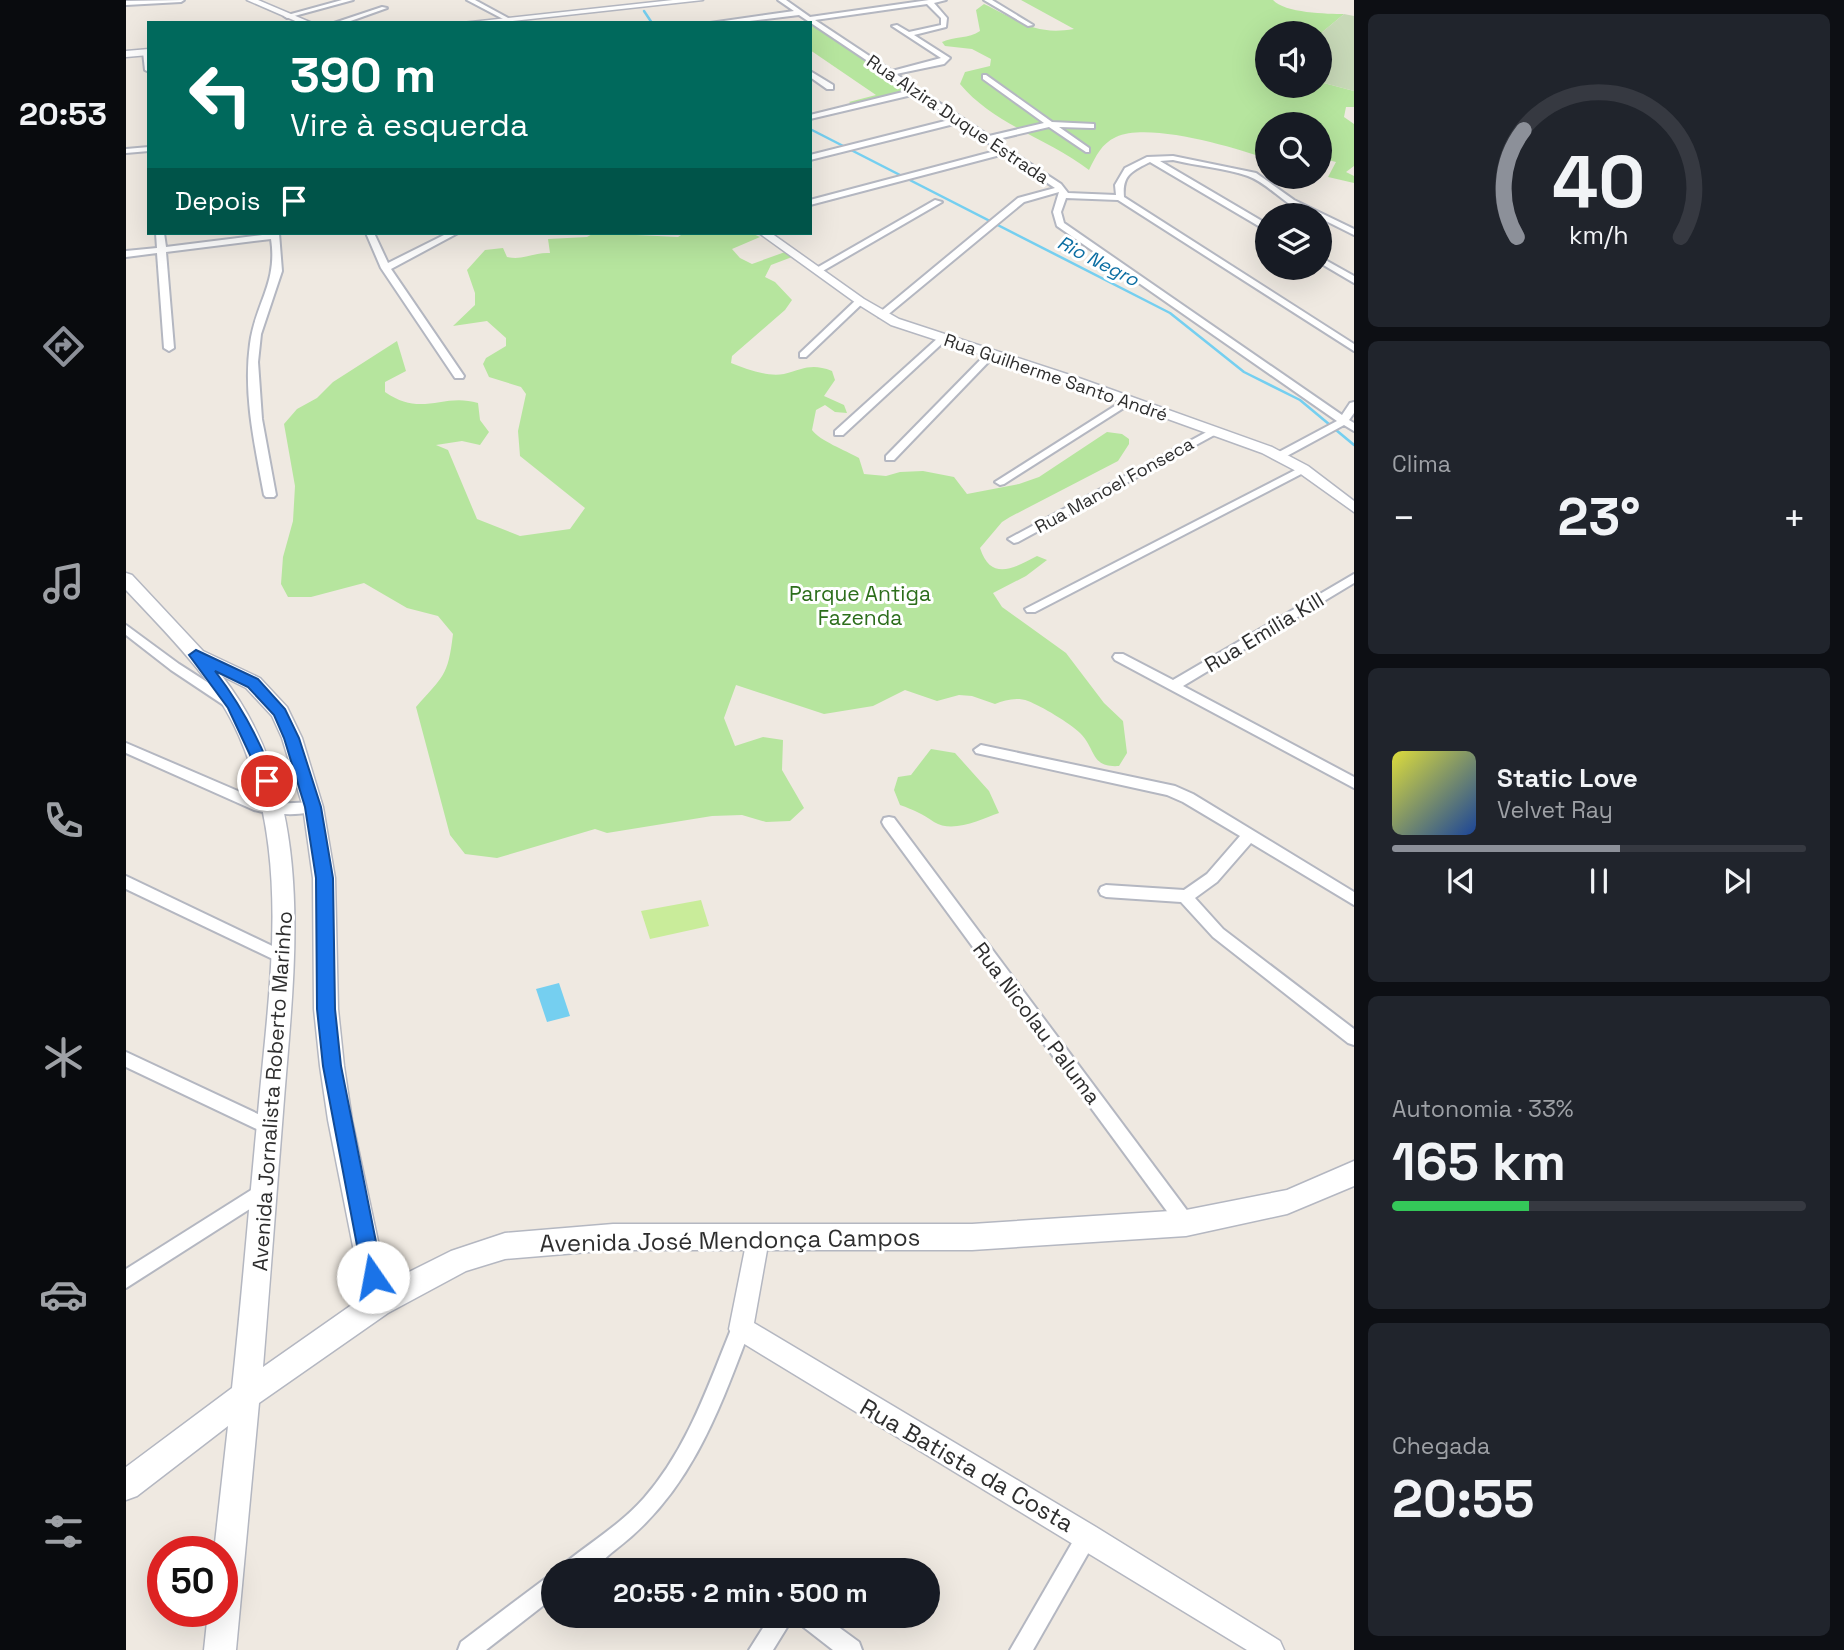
<!DOCTYPE html>
<html lang="pt">
<meta charset="utf-8">
<style>
body{margin:0;font-family:"Space Grotesk",sans-serif;background:#20242c;color:#f1f3f6;height:100vh;display:flex;flex-direction:column;font-size:26px;white-space:nowrap}
*{box-sizing:border-box;margin:0}
p{font-size:23px;color:#9ea1a6}
.icon{flex:none;width:38px;height:38px;fill:none;stroke:currentColor;stroke-width:2;stroke-linecap:round;stroke-linejoin:round}
.map{position:relative;flex:1;overflow:hidden}
.panel{display:flex;flex-direction:column;gap:14px;padding:14px;background:#0d0f14;width:490px}
.panel>*{flex:none}
.hud{position:absolute;left:21px;top:21px;width:665px;height:214px;border-radius:0px;box-shadow:0 7px 28px #0002;background:#00695c;color:#fff;overflow:hidden}
.fabs{position:absolute;left:1129px;top:21px;display:grid;gap:14px}
.fabs a{display:grid;place-items:center;width:77px;height:77px;border-radius:50%;background:#171b24;box-shadow:0 7px 28px #0002;font-size:35px}
.speed{position:absolute;left:21px;top:1536px;display:flex;gap:14px;font-size:35px;font-weight:700;text-align:center}
.speed>*{display:grid;place-content:center;width:91px;height:91px;border-radius:50%;background:#171b24;box-shadow:0 7px 28px #0002;line-height:1}
.speed .limit{border:10px solid #d22;background:#fff;color:#111}
.pin{position:absolute;display:grid;place-items:center;width:60px;height:60px;color:#fff;margin:-30px;border:4px solid #fff;border-radius:50%;box-shadow:0 2px 7px #0007}
.me{position:absolute;width:77px;margin:-38px;rotate:348deg;stroke-linejoin:round;filter:drop-shadow(0 0 5px #0008)}
.turn{display:flex;align-items:center;gap:24px;height:147px;padding:0 28px;font-size:32px}
.turn .icon{width:91px;height:91px;stroke-width:2.5}
.turn b{display:block;font-size:49px;line-height:60px}
.then{display:flex;align-items:center;height:66px;padding:0 28px;background:#0003;gap:14px;font-size:26px}
.big{font-size:52px;font-weight:600;line-height:1.1}
.panel .tile{flex:1;display:flex;flex-direction:column;justify-content:center;gap:10px;min-width:0;padding:0 24px;border-radius:10px;background:#20242c}
.panel .dial{align-items:center;gap:0}
.dial svg{height:182px;overflow:visible;fill:none;stroke:#363941;stroke-width:7;stroke-linecap:round;text-anchor:middle}
.dial text{fill:#f1f3f6;stroke:none}
.song{display:flex;align-items:center;gap:21px}
.cover{width:84px;height:84px;border-radius:10px;background:linear-gradient(135deg,hsl(60 70% 55%),hsl(220 70% 35%))}
.played{height:7px;border-radius:4px;background:linear-gradient(90deg,#8c9099 55%,#363941 55%)}
.keys{display:flex;justify-content:space-around;direction:ltr}
.heat{display:flex;justify-content:space-between;align-items:center;font-size:38px;direction:ltr}
.charge{height:10px;border-radius:5px;background:linear-gradient(90deg,#34c759 33%,#363941 0)}
.trip{position:absolute;left:415px;top:1558px;width:399px;height:70px;border-radius:35px;background:#171b24;box-shadow:0 7px 28px #0002;font-weight:600;line-height:70px;text-align:center}
main{display:flex;flex:1;min-height:0}
.menu{display:flex;flex-direction:column;width:126px;justify-content:space-around;align-items:center;background:#090b0e;color:#9ea1a6}
.menu .icon{width:49px;height:49px}
.menu .current{color:#8c9099}
.menu b{font-size:32px;color:#f1f3f6}
.map>svg:first-child{display:block}
</style>
<main>
<nav class="menu">
<b>20:53</b>
<svg class="icon current" aria-label="directions" viewBox="0 0 24 24"><path d="M12 3l9 9-9 9-9-9zM9 14v-3h6M13 9l2 2-2 2"/></svg>
<svg class="icon" aria-label="music" viewBox="0 0 24 24"><path d="M9 18V5l10-2v13"/><circle cx="6" cy="18" r="3"/><circle cx="16" cy="16" r="3"/></svg>
<svg class="icon" aria-label="phone" viewBox="0 0 24 24"><path d="M5 4h4l2 5-3 2q2 4 5 5l2-3 5 2v4C11 20 4 13 5 4z"/></svg>
<svg class="icon" aria-label="climate" viewBox="0 0 24 24"><path d="M12 3v18M4 7l16 10M4 17L20 7"/></svg>
<svg class="icon" aria-label="car" viewBox="0 0 24 24"><path d="M5 17H2v-5l4-1 3-4h7l3 4 3 1v5h-3M9 17h6M6 11h13"/><circle cx="7" cy="17" r="2"/><circle cx="17" cy="17" r="2"/></svg>
<svg class="icon" aria-label="filters" viewBox="0 0 24 24"><path d="M4 7h16M4 17h16"/><circle cx="9" cy="7" r="2"/><circle cx="15" cy="17" r="2"/></svg>
</nav>
<div class="map">
<svg width="1228" height="1650" viewBox="0 0 1228 1650">
<rect width="100%" height="100%" fill="#efe9e1"/>
<g fill="#b6e59e">
<path d="M895 0H1147C1158 13 1202 14 1218 14L1194 34 1141 33V86H1194V82L1228 91V107H1220L1218 117 1228 124V166L1220 172 1228 176V183L1202 177 1210 162 1194 158V124H1141V159C1107 147 1023 122 990 137 975 144 970 156 963 170 923 139 867 124 834 84L839 72 864 66 865 59 846 49 819 46 816 42C828 36 843 39 854 31L850 10 858 4C892 20 908 36 948 29Z"/>
<polygon points="684,23 788,90 727,105 723,102 750,95 684,50"/>
<path d="M468 233 552 237 558 233H625L634 237 606 249 614 258 626 264 659 252 666 257 645 265 639 277 649 282 666 300 659 310 606 356 605 363C621 369 640 377 658 374 678 369 685 363 706 371L709 380 698 396 718 405 721 413 709 412 699 405 690 410 686 430C694 441 719 450 733 458L738 474 760 476 774 472 797 471 828 477 841 494 893 484 913 477 981 432 996 434 1003 439V444L992 461 884 517 876 522 854 548C865 582 888 568 911 556L921 560 900 576 867 593 876 607 940 653 978 703 997 721 1001 753 993 766C964 768 970 748 954 733 944 723 915 706 902 701 891 697 879 700 869 704L846 696 833 695 811 701 779 690 747 706 698 714 610 685 598 718 609 746 637 737 657 740 656 770 678 808 664 821 640 822 616 815 586 816 481 833 469 829 371 858 339 854 324 835 290 707C317 676 322 677 327 634L312 616 281 608 238 583 185 597H162L155 584 157 557 167 521 169 486 158 424 171 409 191 398 207 382 271 341 280 371 259 382V392C296 418 317 392 352 403L354 420 363 432 354 445 336 441 310 445 322 450 351 519 394 536 444 529 459 508 394 456 392 431 400 394 395 387 363 377 357 364 360 358 380 346V338L361 321 327 326 349 305V293L341 270 359 250 377 248 381 257C397 261 407 252 424 253L422 239 461 237Z"/>
<path d="M805 749 829 753 863 791 873 813C855 819 827 834 808 822 797 814 788 810 774 805L768 790 772 777 785 775Z"/>
</g>
<polygon fill="#c8d9b8" points="1218,14 1228,16 1228,91 1194,82 1194,34"/>
<polygon fill="#c9ec9a" points="575,900 583,926 524,939 515,911"/>
<polygon fill="#75cff0" points="433,983 444,1016 421,1022 410,989"/>
<g fill="none" stroke-linecap="round" stroke-linejoin="round">
<g stroke="#75cff0" stroke-width="2.5">
<polyline points="518,11 526,23"/>
<polyline points="684,129 1044,313 1118,372 1174,400 1228,445"/>
</g>
<defs>
<g id="minor">
<polygon points="58,0 55,2 0,5 0,1"/>
<polygon points="216,0 227,0 161,18 158,16"/>
<polygon points="341,0 349,0 384,19 379,20"/>
<path d="M652 0H660L684 17 803 0H820L808 3 821 18 820 27 788 35 824 58 818 64 770 74 863 136 918 123 857 79V75H860L926 122 968 124V128H965L933 127 963 148V152H960L923 127 868 140 935 184 942 193 990 195 989 185 999 168 1021 157 1047 156 1130 173 1168 200 1228 229V235L1194 218V215C1165 215 1147 185 1122 176 1099 168 1071 166 1047 160L1034 161 1141 224V231L1024 162C1006 171 996 175 998 197L1228 344V351L992 200 940 198 935 212 938 223 1216 415 1224 403 1228 402V413L1223 420 1228 423V431L1218 425 1159 457H1151V453L1211 421 931 226 927 212 933 192 898 202 759 317H753V313L892 198 929 188 878 154 684 205V200L873 150 832 123 684 160V155L827 119 790 94 684 119V115L785 90 673 15 607 23H584L668 11ZM801 4 815 18V25L783 32 771 25 766 26 815 58 766 71 689 20Z"/>
<polygon points="858,0 866,0 907,25 902,26"/>
<polygon points="256,7 261,8 219,23 208,23"/>
<polygon points="21,50 23,50 23,72 19,70 17,52"/>
<polygon points="684,71 707,85 707,89 701,89 684,77"/>
<polygon points="23,147 23,151 0,153 0,149"/>
<polygon points="809,200 816,202 695,272 687,270"/>
<path d="M30 233H38L40 247 153 233 156 271 135 334 132 362 136 419 150 495 148 497H140L138 495C129 446 117 395 124 344 129 304 152 283 145 239L40 252 48 348 43 351 38 348 31 253 0 257V251L31 248Z"/>
<polygon points="240,233 248,233 262,263 322,233 332,233 265,269 338,376 337,378 329,378 255,268"/>
<polygon points="1194,257 1228,276 1228,283 1194,263"/>
<polygon points="731,299 739,301 680,357 674,357 674,353"/>
<polygon points="813,337 821,339 717,435 709,435 709,431"/>
<polygon points="862,352 870,354 768,460 760,460 760,456"/>
<polygon points="1003,397 1008,400 1007,402 878,484 874,485 869,482"/>
<polygon points="1088,428 1092,429 1092,433 892,542 888,543 882,539"/>
<polygon points="1177,466 1181,467 1181,471 909,612 901,612 899,609"/>
<polygon points="1228,574 1228,583 1057,686 1228,777 1228,788 989,660 987,657 989,654 997,654 1047,680"/>
<polygon points="0,625 53,664 109,700 110,703 109,706 99,706 45,670 0,635"/>
<path d="M0 743 135 801 149 804 187 802 194 807C184 818 142 814 128 810L0 753Z"/>
<polygon points="855,745 1049,786 1067,794 1228,892 1228,905 1125,843 1091,882 1069,898 1097,929 1228,1029 1228,1045 1222,1043 1087,937 1055,902 980,897 975,895 973,891 975,887 980,885 1058,890 1081,874 1114,836 1057,802 1041,795 850,753 848,750"/>
<polygon points="763,817 768,818 1066,1217 1069,1223 1066,1229 1060,1231 1054,1229 758,826 756,822 758,818"/>
<polygon points="0,876 163,954 166,958 163,962 158,964 153,962 0,889"/>
<polygon points="0,1052 149,1122 151,1127 149,1132 143,1135 137,1132 0,1067"/>
<polygon points="138,1182 144,1184 147,1190 144,1196 0,1288 0,1269"/>
<path d="M615 1320 622 1322 624 1329C592 1414 563 1494 489 1550 481 1556 471 1567 463 1570 456 1572 443 1570 436 1570L439 1563C465 1542 495 1524 518 1498 562 1448 583 1383 608 1322Z"/>
<polygon points="961,1526 968,1529 971,1536 968,1543 907,1650 884,1650 954,1529"/>
<polygon points="427,1575 427,1598 360,1650 332,1650 335,1642 420,1578"/>
<polygon points="645,1615 696,1615 733,1642 736,1650 707,1650 671,1622 668,1616 647,1650 623,1650"/>
</g>
<g id="tertiary">
<polygon points="121,0 132,0 186,23 174,23"/>
<polygon points="547,0 577,0 369,23 336,23"/>
<polygon points="23,49 23,55 0,57 0,51"/>
<polygon points="633,233 645,233 738,299 773,319 953,378 1146,447 1182,466 1228,501 1228,512 1172,472 1136,453 945,384 765,325 730,303"/>
<polygon points="632,1228 640,1231 643,1239 628,1323 970,1527 1154,1641 1158,1650 1121,1650 607,1337 603,1329 621,1239 624,1231"/>
</g>
<path id="secondary" d="M0 573 6 575 77 651 134 678 161 707 176 738 197 807 209 878 212 1009 218 1066 226 1120 261 1283 325 1251 379 1233 487 1224H846L1060 1210 1161 1190 1228 1161V1186L1161 1214 1060 1236 846 1250H487L379 1259 340 1271 262 1313 133 1403 110 1650H78L82 1612H96V1552H88L102 1426 11 1496 0 1500V1467L106 1388C116 1296 123 1205 132 1113 143 988 166 856 113 736 89 680 41 634 0 590ZM96 676 120 688 146 716 156 738 177 807 187 878 188 1009 194 1066 202 1120 237 1297 137 1367C144 1282 150 1197 157 1112 168 965 194 801 96 676Z"/>
</defs>
<use href="#minor" stroke="#b4b7c1" stroke-width="4"/>
<use href="#tertiary" stroke="#b4b7c1" stroke-width="3"/>
<use href="#secondary" stroke="#b4b7c1" stroke-width="3"/>
<use href="#minor" fill="#fff" fill-rule="evenodd"/>
<use href="#tertiary" fill="#fff" fill-rule="evenodd"/>
<use href="#secondary" fill="#fff" fill-rule="evenodd"/>
</g>
<path fill="#1a73e8" stroke="#114b97" stroke-width="2" d="M70 650 132 679 159 709 173 738 195 807 207 878 209 1009 215 1066 257 1277 254 1284 247 1287 240 1284 237 1277 197 1066 191 1009 190 878 179 807 158 738 148 715 122 687 89 671C115 705 134 740 149 781L141 786 133 781 124 755 102 708 63 655Z"/>
<g text-anchor="middle" dominant-baseline="central" stroke-width="6" stroke-linejoin="round" paint-order="stroke">
<g font-size="18" fill="#2e2e2e" stroke="#fff">
<text transform="translate(832 119) rotate(34)">Rua Alzira Duque Estrada</text>
<text transform="translate(930 377) rotate(19)">Rua Guilherme Santo André</text>
<text transform="translate(988 485) rotate(-29)">Rua Manoel Fonseca</text>
</g>
<g font-size="19" font-style="italic" fill="#0d6fa3" stroke="#fff">
<text transform="translate(972 261) rotate(27)">Rio Negro</text>
</g>
<g font-size="21" fill="#2c6e1b" stroke="#fff">
<text x="734" y="593">Parque Antiga<tspan x="734" dy="24">Fazenda</tspan></text>
</g>
<g font-size="21" fill="#2e2e2e" stroke="#fff">
<text transform="translate(1138 632) rotate(-31)">Rua Emília Kill</text>
<text transform="translate(911 1023) rotate(53)">Rua Nicolau Paluma</text>
<text transform="translate(146 1091) rotate(-86)">Avenida Jornalista Roberto Marinho</text>
</g>
<g font-size="24" fill="#2e2e2e" stroke="#fff">
<text transform="translate(604 1240) rotate(-1)">Avenida José Mendonça Campos</text>
<text transform="translate(841 1465) rotate(30)">Rua Batista da Costa</text>
</g>
</g>
</svg>
<div class="fabs">
<a><svg class="icon" aria-label="sound" viewBox="0 0 24 24"><path d="M4 9h4l5-4v14l-5-4H4zM17 9q2 3 0 6"/></svg></a>
<a><svg class="icon" aria-label="search" viewBox="0 0 24 24"><circle cx="10" cy="10" r="6"/><path d="M15 15l6 6"/></svg></a>
<a><svg class="icon" aria-label="layers" viewBox="0 0 24 24"><path d="M12 4l9 5-9 5-9-5zM3 14l9 5 9-5"/></svg></a>
</div>
<div class="speed"><div class="limit">50</div></div>
<div class="pin" style="left:141px;top:781px;background:#d93025"><svg class="icon" aria-label="arrive" viewBox="0 0 24 24"><path d="M6 21V4h12l-3 4 3 4H6"/></svg></div>
<svg class="me" style="left:247px;top:1277px" viewBox="-20 -20 40 40"><circle r="19" fill="#fff"/><path d="M0-13L10 11 0 6-10 11z" fill="#1a73e8"/></svg>
<div class="trip">20:55 · 2 min · 500 m</div>
<div class="hud">
<div class="turn"><svg class="icon" aria-label="left" viewBox="0 0 24 24"><path d="M17 20v-9H6M10 6l-5 5 5 5"/></svg><div><b>390 m</b>Vire à esquerda</div></div>
<div class="then">Depois<svg class="icon" aria-label="arrive" viewBox="0 0 24 24"><path d="M6 21V4h12l-3 4 3 4H6"/></svg></div>
</div>
</div>
<section class="panel">
<div class="tile dial"><svg viewBox="0 0 100 80">
<path d="M14 69A42 42 0 1 1 86 69"/>
<path d="M14 69A42 42 0 0 1 17 22" stroke="#8c9099"/>
<text x="50" y="56" font-size="32" font-weight="700">40</text>
<text x="50" y="72" font-size="11">km/h</text>
</svg></div>
<div class="tile"><p>Clima</p>
<div class="heat"><a>−</a><b class="big">23°</b><a>+</a></div>
</div>
<div class="tile">
<div class="song"><i class="cover"></i><div><b>Static Love</b><p>Velvet Ray</p></div></div>
<div class="played"></div>
<div class="keys"><svg class="icon" aria-label="previous" viewBox="0 0 24 24"><path d="M18 5L8 12l10 7zM5 5v14"/></svg><svg class="icon" aria-label="pause" viewBox="0 0 24 24"><path d="M8 5v14M16 5v14"/></svg><svg class="icon" aria-label="next" viewBox="0 0 24 24"><path d="M6 5l10 7-10 7zM19 5v14"/></svg></div>
</div>
<div class="tile"><p>Autonomia · 33%</p><b class="big">165 km</b><div class="charge"></div></div>
<div class="tile"><p>Chegada</p><b class="big">20:55</b></div>
</section>
</main>
